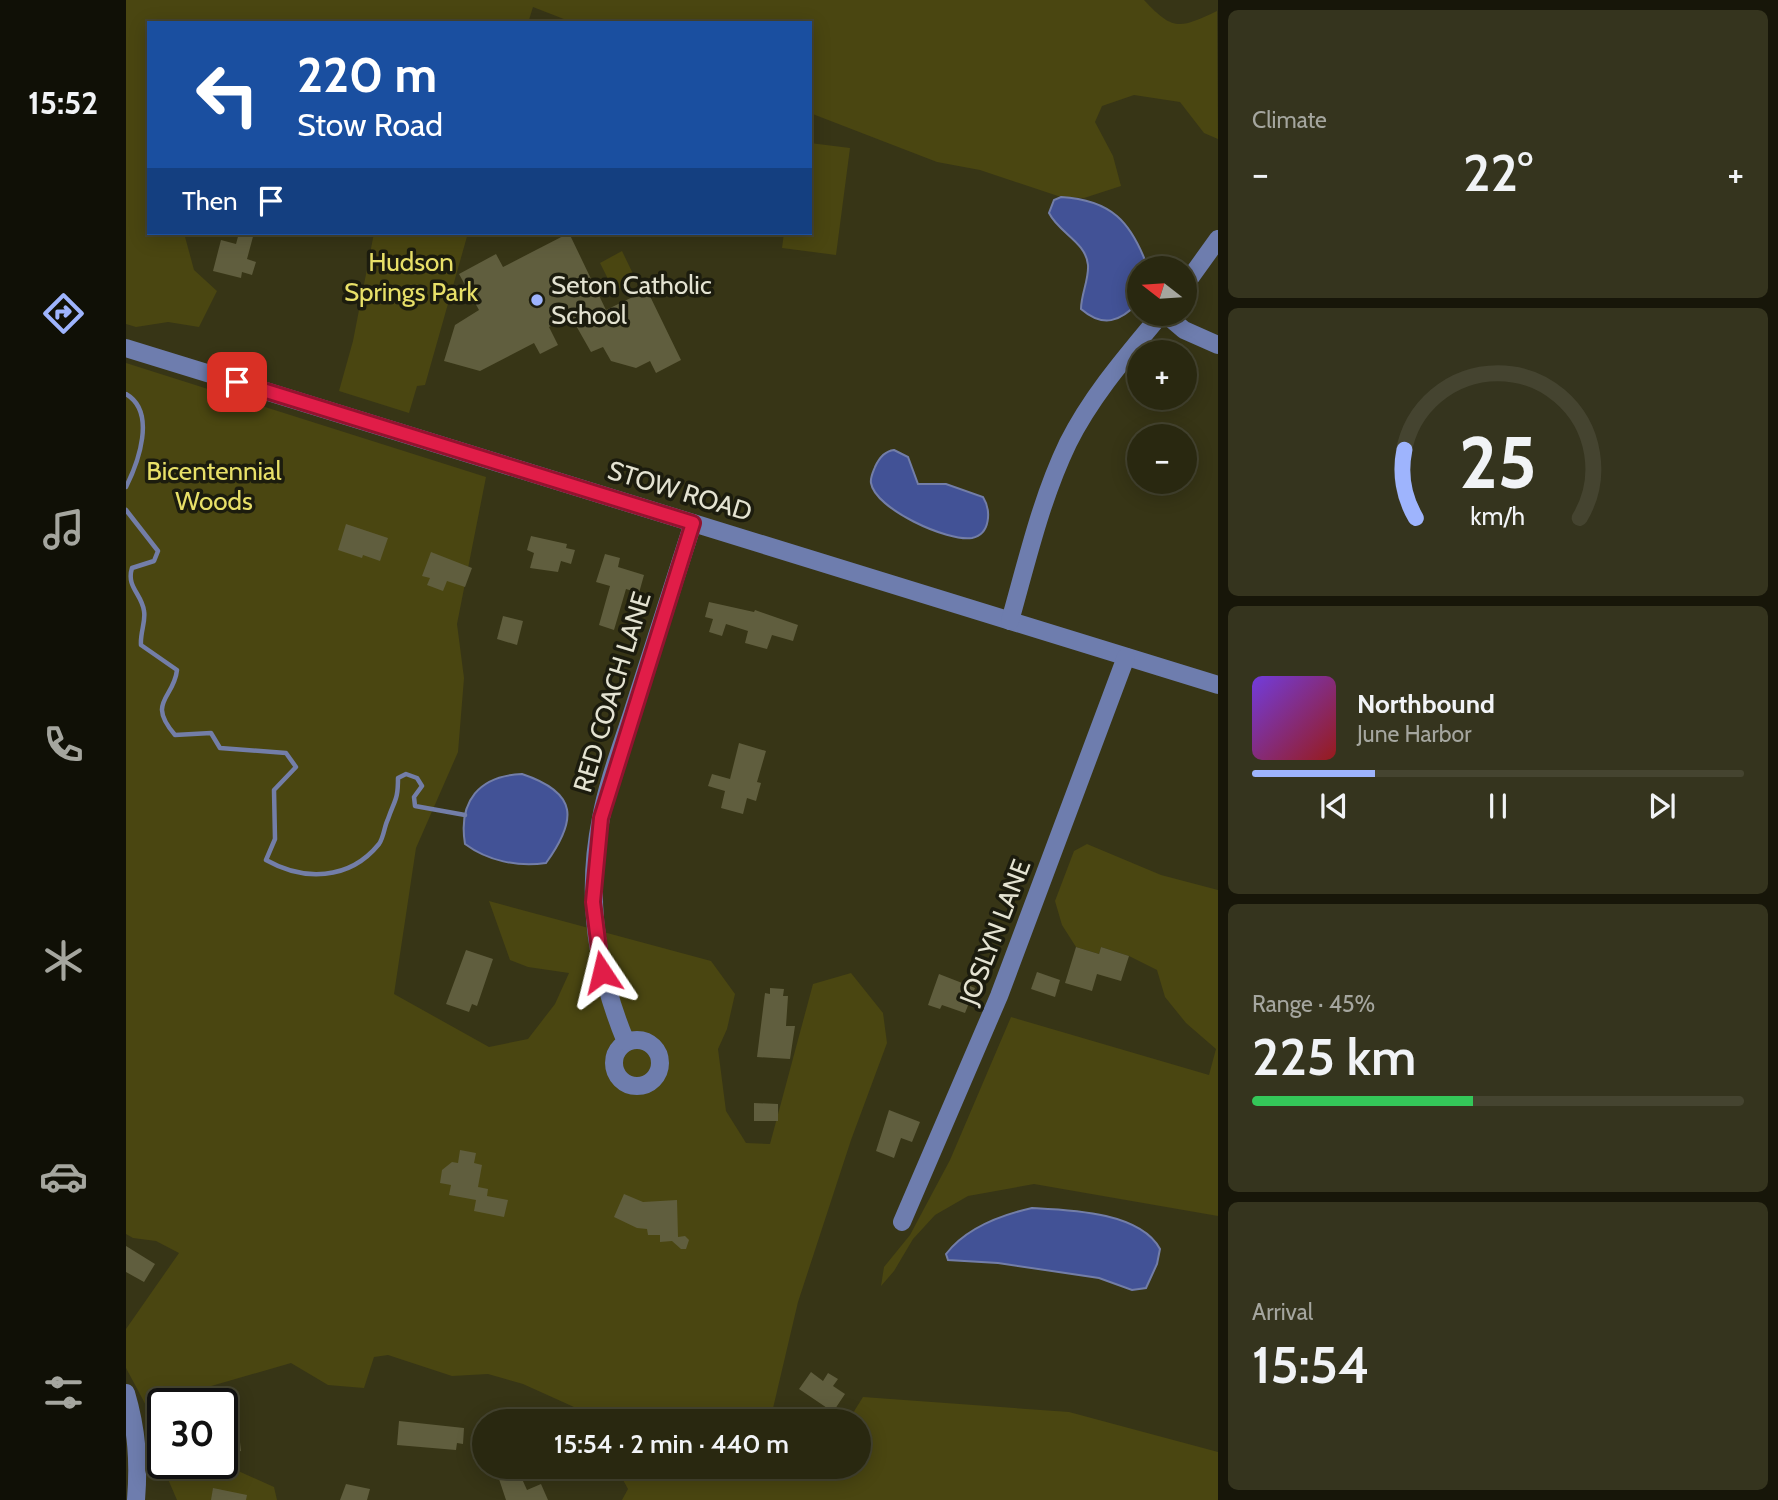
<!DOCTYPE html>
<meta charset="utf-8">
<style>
body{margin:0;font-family:Cabin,sans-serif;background:#35341e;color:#f1f3f6;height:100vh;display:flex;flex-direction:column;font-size:26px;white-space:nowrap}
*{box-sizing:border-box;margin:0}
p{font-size:23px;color:#a5a69f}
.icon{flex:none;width:38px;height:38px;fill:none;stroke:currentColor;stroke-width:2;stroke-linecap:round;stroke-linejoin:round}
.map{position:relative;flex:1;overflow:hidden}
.details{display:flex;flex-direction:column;gap:10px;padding:10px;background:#171609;width:560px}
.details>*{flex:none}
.top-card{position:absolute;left:21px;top:21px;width:665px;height:214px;border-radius:0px;box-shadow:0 4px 18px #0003,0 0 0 2px #454430;background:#1a4fa0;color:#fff;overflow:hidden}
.needle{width:46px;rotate:287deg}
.fabs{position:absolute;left:1001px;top:256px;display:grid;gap:14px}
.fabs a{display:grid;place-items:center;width:70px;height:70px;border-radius:50%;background:#292810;box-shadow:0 4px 18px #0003,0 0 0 2px #454430;font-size:35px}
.speed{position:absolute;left:21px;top:1388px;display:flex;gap:14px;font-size:35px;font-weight:700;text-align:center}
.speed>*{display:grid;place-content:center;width:91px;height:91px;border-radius:50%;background:#292810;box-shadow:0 4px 18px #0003,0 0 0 2px #454430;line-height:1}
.speed .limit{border:4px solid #111;border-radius:10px;background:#fff;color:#111}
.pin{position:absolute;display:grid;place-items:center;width:60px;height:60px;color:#fff;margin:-30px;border-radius:14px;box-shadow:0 4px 10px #0006}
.me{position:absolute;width:77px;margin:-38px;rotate:350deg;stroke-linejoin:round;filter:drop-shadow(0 0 5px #0008)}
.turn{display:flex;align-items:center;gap:24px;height:147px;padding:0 35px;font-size:32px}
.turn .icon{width:91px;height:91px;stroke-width:2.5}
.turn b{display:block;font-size:49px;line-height:60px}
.then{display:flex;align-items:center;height:66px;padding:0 35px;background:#0003;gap:14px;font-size:26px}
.big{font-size:52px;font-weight:600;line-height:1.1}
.details .widget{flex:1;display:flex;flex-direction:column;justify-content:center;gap:10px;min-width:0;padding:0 24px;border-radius:10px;background:#35341e}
.details .dial{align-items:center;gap:0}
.dial svg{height:182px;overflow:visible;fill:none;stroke:#454430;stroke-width:7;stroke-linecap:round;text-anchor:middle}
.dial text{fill:#f1f3f6;stroke:none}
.song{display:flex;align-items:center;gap:21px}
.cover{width:84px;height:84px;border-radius:10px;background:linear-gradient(135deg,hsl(260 70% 55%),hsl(0 70% 35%))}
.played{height:7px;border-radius:4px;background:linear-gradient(90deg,#9eb4fd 25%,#454430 25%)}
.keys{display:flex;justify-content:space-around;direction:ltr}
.heat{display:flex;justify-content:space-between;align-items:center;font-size:38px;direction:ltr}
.charge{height:10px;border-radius:5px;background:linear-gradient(90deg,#34c759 45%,#454430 0)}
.trip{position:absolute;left:346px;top:1409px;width:399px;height:70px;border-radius:35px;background:#292810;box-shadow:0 4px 18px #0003,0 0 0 2px #454430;font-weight:600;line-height:70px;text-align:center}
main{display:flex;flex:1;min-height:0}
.menu{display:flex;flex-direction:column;width:126px;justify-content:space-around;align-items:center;background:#101006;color:#a5a69f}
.menu .icon{width:49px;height:49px}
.menu .current{color:#9eb4fd}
.menu b{font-size:32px;color:#f1f3f6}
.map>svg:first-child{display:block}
</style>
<main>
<nav class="menu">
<b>15:52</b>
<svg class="icon current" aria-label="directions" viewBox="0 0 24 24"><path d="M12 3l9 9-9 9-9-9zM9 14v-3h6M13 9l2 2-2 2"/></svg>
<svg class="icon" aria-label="music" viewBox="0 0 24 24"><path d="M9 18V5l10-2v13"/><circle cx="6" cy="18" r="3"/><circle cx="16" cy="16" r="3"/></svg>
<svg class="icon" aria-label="phone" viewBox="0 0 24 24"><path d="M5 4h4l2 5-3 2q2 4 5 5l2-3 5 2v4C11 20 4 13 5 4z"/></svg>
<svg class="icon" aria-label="climate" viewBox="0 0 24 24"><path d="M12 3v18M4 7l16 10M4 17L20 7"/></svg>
<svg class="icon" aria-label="car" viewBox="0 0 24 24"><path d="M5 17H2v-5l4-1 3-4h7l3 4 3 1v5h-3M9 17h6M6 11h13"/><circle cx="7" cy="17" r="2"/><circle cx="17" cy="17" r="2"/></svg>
<svg class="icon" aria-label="filters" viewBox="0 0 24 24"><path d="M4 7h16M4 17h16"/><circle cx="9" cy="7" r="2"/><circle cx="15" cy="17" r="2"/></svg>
</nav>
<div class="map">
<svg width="1092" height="1500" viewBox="0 0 1092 1500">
<rect width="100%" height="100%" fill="#373516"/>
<g fill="#4a4611">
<path d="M0 0H1018C1047 31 1053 29 1091 11L1092 139 1078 133 1054 102 1008 95 976 106 969 122 987 156 995 186 958 198 935 197 854 170 811 162 684 113V23H448L407 7 402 23H23V233H58L68 270 91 291 73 327 42 322 10 327 0 324Z"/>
<polygon points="684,143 724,148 710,255 656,248 658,233 684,233"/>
<polygon points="248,233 342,233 299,385 291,386 283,413 213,391 227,341"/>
<polygon points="496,251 510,280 488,291 474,263"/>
<polygon points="0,363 360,477 331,624 338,678 332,752 290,848 268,994 363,1047 402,1039 429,1004 443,973 402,967 384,960 363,901 585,961 609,994 601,1029 592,1049 600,1111 620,1143 644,1144 687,984 725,973 757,1013 761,1043 725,1140 672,1302 644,1421 479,1421 397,1384 362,1374 326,1376 262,1355 248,1357 238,1388 202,1385 165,1363 44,1398 24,1413 0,1368 0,1329 53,1253 30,1241 7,1238 0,1234"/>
<polygon points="961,844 1035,875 1092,890 1092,1216 908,1184 842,1196 809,1215 787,1239 768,1271 755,1286 758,1267 784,1235 824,1160 885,1017 1083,1075 1090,1049 1060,1023 1039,997 1031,970 1003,956 975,947 973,954 950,947 936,925 929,901 948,851"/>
<polygon points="737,1397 943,1412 1092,1452 1092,1500 496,1500 502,1489 490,1467 733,1466 733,1421 722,1421"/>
<polygon points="35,1463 77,1463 110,1470 148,1487 151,1500 51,1500"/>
</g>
<g fill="#425296" stroke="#737ea8" stroke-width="2">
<path d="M935 197C985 200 1005 221 1022 268H1013V302C994 322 977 328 955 309 955 294 963 280 962 265 960 242 933 233 923 213L928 200Z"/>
<path d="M768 450 782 457 792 484H820L857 497C865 510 865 534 846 538 822 542 749 509 745 483 744 478 747 472 749 467 753 458 759 451 768 450Z"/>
<path d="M396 774C453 793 451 820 420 863 391 867 362 861 339 844 332 801 353 776 396 774Z"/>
<path d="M906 1208C944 1210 1014 1212 1034 1249L1031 1264 1020 1288 1006 1290 973 1278 872 1263 822 1260 820 1254C840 1228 875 1215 906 1208Z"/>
</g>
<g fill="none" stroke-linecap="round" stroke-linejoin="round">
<g stroke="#737ea8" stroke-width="4.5">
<path d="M0 394C31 412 12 463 0 487"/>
<path d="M0 510 32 551 28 561 6 568C0 587 16 594 18 611 20 622 14 632 15 645L51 670C48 699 20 701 49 735L85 733 94 748 160 753 170 767 148 790 149 839 140 860C177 881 223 881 253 844 258 837 258 827 262 819 269 799 272 800 272 778L280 774 291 778 296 786 288 797 289 806 339 815"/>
</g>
</g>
<g fill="#605e3e">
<polygon points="113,233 128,233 121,259 130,262 126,275 116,272 115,278 87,271 95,240 110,244"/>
<polygon points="443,233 480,310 521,290 555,360 530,373 524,361 510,368 485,361 477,347 465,352 444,315 423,327 432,345 414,354 408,343 354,371 318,361 329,325 353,310 333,274 370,254 377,267"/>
<polygon points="220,524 262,538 254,561 237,555 236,558 212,550"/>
<polygon points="405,536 441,544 440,548 449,550 445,564 435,561 432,572 404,568 408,553 401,550"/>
<polygon points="305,552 346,568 339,587 321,581 317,591 301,585 304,578 296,576"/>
<polygon points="479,554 494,558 492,567 518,575 513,593 500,589 488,630 473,625 484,586 470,582"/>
<polygon points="583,602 628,612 629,610 672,625 667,641 646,635 641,649 619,643 622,631 600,624 596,636 583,632 587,619 579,617"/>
<polygon points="377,616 397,621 391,645 371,639"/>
<polygon points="613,743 640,751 631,782 635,783 630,801 621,798 617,814 595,808 599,791 582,786 586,774 604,779"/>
<polygon points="950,947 973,954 975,947 1003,956 995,981 971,974 966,991 939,983"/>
<polygon points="340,950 367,959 351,1006 346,1004 343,1012 320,1004"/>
<polygon points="911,972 934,980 929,997 905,989"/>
<polygon points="813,974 849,988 839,1013 816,1005 814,1009 802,1005"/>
<polygon points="644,988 658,989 657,996 662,996 660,1026 669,1026 664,1059 631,1057 639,993 644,994"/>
<polygon points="628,1103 652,1104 652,1121 628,1121"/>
<polygon points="763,1110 794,1122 786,1142 775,1138 768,1158 750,1151"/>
<polygon points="334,1150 350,1153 348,1163 356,1165 352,1187 362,1189 361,1196 382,1200 378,1217 348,1211 350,1200 323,1195 325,1185 314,1183 316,1170 326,1162 332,1163"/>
<polygon points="498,1194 517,1202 551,1200 552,1237 559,1236 563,1240 560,1249 555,1249 546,1241 534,1242 534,1235 522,1235 521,1229 511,1228 488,1217"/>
<polygon points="0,1246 29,1264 18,1282 0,1272"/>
<polygon points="685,1372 697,1381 702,1373 712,1379 707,1386 719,1394 707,1412 673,1389"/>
<polygon points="110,1406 115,1451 110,1452 111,1463 96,1465 96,1408"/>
<polygon points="273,1421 338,1428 337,1444 331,1443 330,1450 271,1445"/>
<polygon points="392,1470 401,1490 415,1484 422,1500 380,1500 373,1479"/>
<polygon points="220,1484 244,1489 241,1500 214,1500"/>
<polygon points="87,1488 121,1495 120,1500 85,1500"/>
</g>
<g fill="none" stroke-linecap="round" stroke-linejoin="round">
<g stroke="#6e7dae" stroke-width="18">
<polyline points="1059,285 1092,239"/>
<polyline points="1038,313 1058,330 1092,345"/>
<polyline points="0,348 1092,685"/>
<path d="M884 621C901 561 915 499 942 443 966 395 1002 354 1036 313"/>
<circle cx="511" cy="1063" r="23"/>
<path d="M500 1042C470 970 459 896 475 818 482 779 498 740 510 701 529 642 548 583 567 523"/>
<polyline points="776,1222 873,996 1000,657"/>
<path d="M0 1393C11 1430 13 1462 10 1500"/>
</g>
</g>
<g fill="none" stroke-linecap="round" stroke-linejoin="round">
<defs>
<polyline id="route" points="111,382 567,523 475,818 467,902 476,972"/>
</defs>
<use href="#route" stroke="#92132f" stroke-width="18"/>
<use href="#route" stroke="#e11d48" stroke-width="12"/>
</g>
<circle fill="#9eb4fd" stroke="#1c1c0e" stroke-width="2.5" cx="411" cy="300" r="7"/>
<g text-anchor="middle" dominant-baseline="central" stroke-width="7" stroke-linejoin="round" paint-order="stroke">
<g font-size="26" fill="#e8e068" stroke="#1c1c0e">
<text x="285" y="262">Hudson<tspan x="285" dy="30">Springs Park</tspan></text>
<text x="88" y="471">Bicentennial<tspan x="88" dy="30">Woods</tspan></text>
</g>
<g font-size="26" fill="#e4e3d2" stroke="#1c1c0e" text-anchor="start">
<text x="425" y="285">Seton Catholic<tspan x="425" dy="30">School</tspan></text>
</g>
<g font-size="26" fill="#e4e3d2" stroke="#1c1c0e">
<text transform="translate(554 491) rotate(17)">STOW ROAD</text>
<text transform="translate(486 692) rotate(-73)">RED COACH LANE</text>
<text transform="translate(869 932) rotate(-69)">JOSLYN LANE</text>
</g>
</g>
</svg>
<div class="fabs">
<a><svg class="needle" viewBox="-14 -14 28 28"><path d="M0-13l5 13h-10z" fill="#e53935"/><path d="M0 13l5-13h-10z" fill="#a5a69f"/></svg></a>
<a>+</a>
<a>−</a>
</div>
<div class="speed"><div class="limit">30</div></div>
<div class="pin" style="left:111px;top:382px;background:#d93025"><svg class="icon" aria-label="arrive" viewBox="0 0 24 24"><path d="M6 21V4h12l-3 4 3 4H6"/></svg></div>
<svg class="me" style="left:476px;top:972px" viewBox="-20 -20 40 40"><path d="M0-17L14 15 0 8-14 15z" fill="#e11d48" stroke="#fff" stroke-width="4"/></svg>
<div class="trip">15:54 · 2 min · 440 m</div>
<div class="top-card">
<div class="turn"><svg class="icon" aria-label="left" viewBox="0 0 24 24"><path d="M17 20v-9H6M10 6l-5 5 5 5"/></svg><div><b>220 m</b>Stow Road</div></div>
<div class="then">Then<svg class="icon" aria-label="arrive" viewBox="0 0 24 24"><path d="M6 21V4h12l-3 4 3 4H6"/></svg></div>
</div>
</div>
<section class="details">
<div class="widget"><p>Climate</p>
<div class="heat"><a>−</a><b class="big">22°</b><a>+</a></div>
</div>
<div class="widget dial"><svg viewBox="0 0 100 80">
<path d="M14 69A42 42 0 1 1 86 69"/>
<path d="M14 69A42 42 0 0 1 9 39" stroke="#9eb4fd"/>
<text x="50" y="56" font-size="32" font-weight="700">25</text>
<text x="50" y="72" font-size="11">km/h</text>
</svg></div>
<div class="widget">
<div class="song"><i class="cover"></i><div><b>Northbound</b><p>June Harbor</p></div></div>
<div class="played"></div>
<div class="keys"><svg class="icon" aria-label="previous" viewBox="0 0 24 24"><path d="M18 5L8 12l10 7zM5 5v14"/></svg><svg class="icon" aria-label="pause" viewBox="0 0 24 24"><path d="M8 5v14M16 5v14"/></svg><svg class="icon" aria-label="next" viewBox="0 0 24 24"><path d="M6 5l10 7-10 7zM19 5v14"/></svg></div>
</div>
<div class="widget"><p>Range · 45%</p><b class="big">225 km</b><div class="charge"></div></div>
<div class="widget"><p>Arrival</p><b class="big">15:54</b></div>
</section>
</main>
